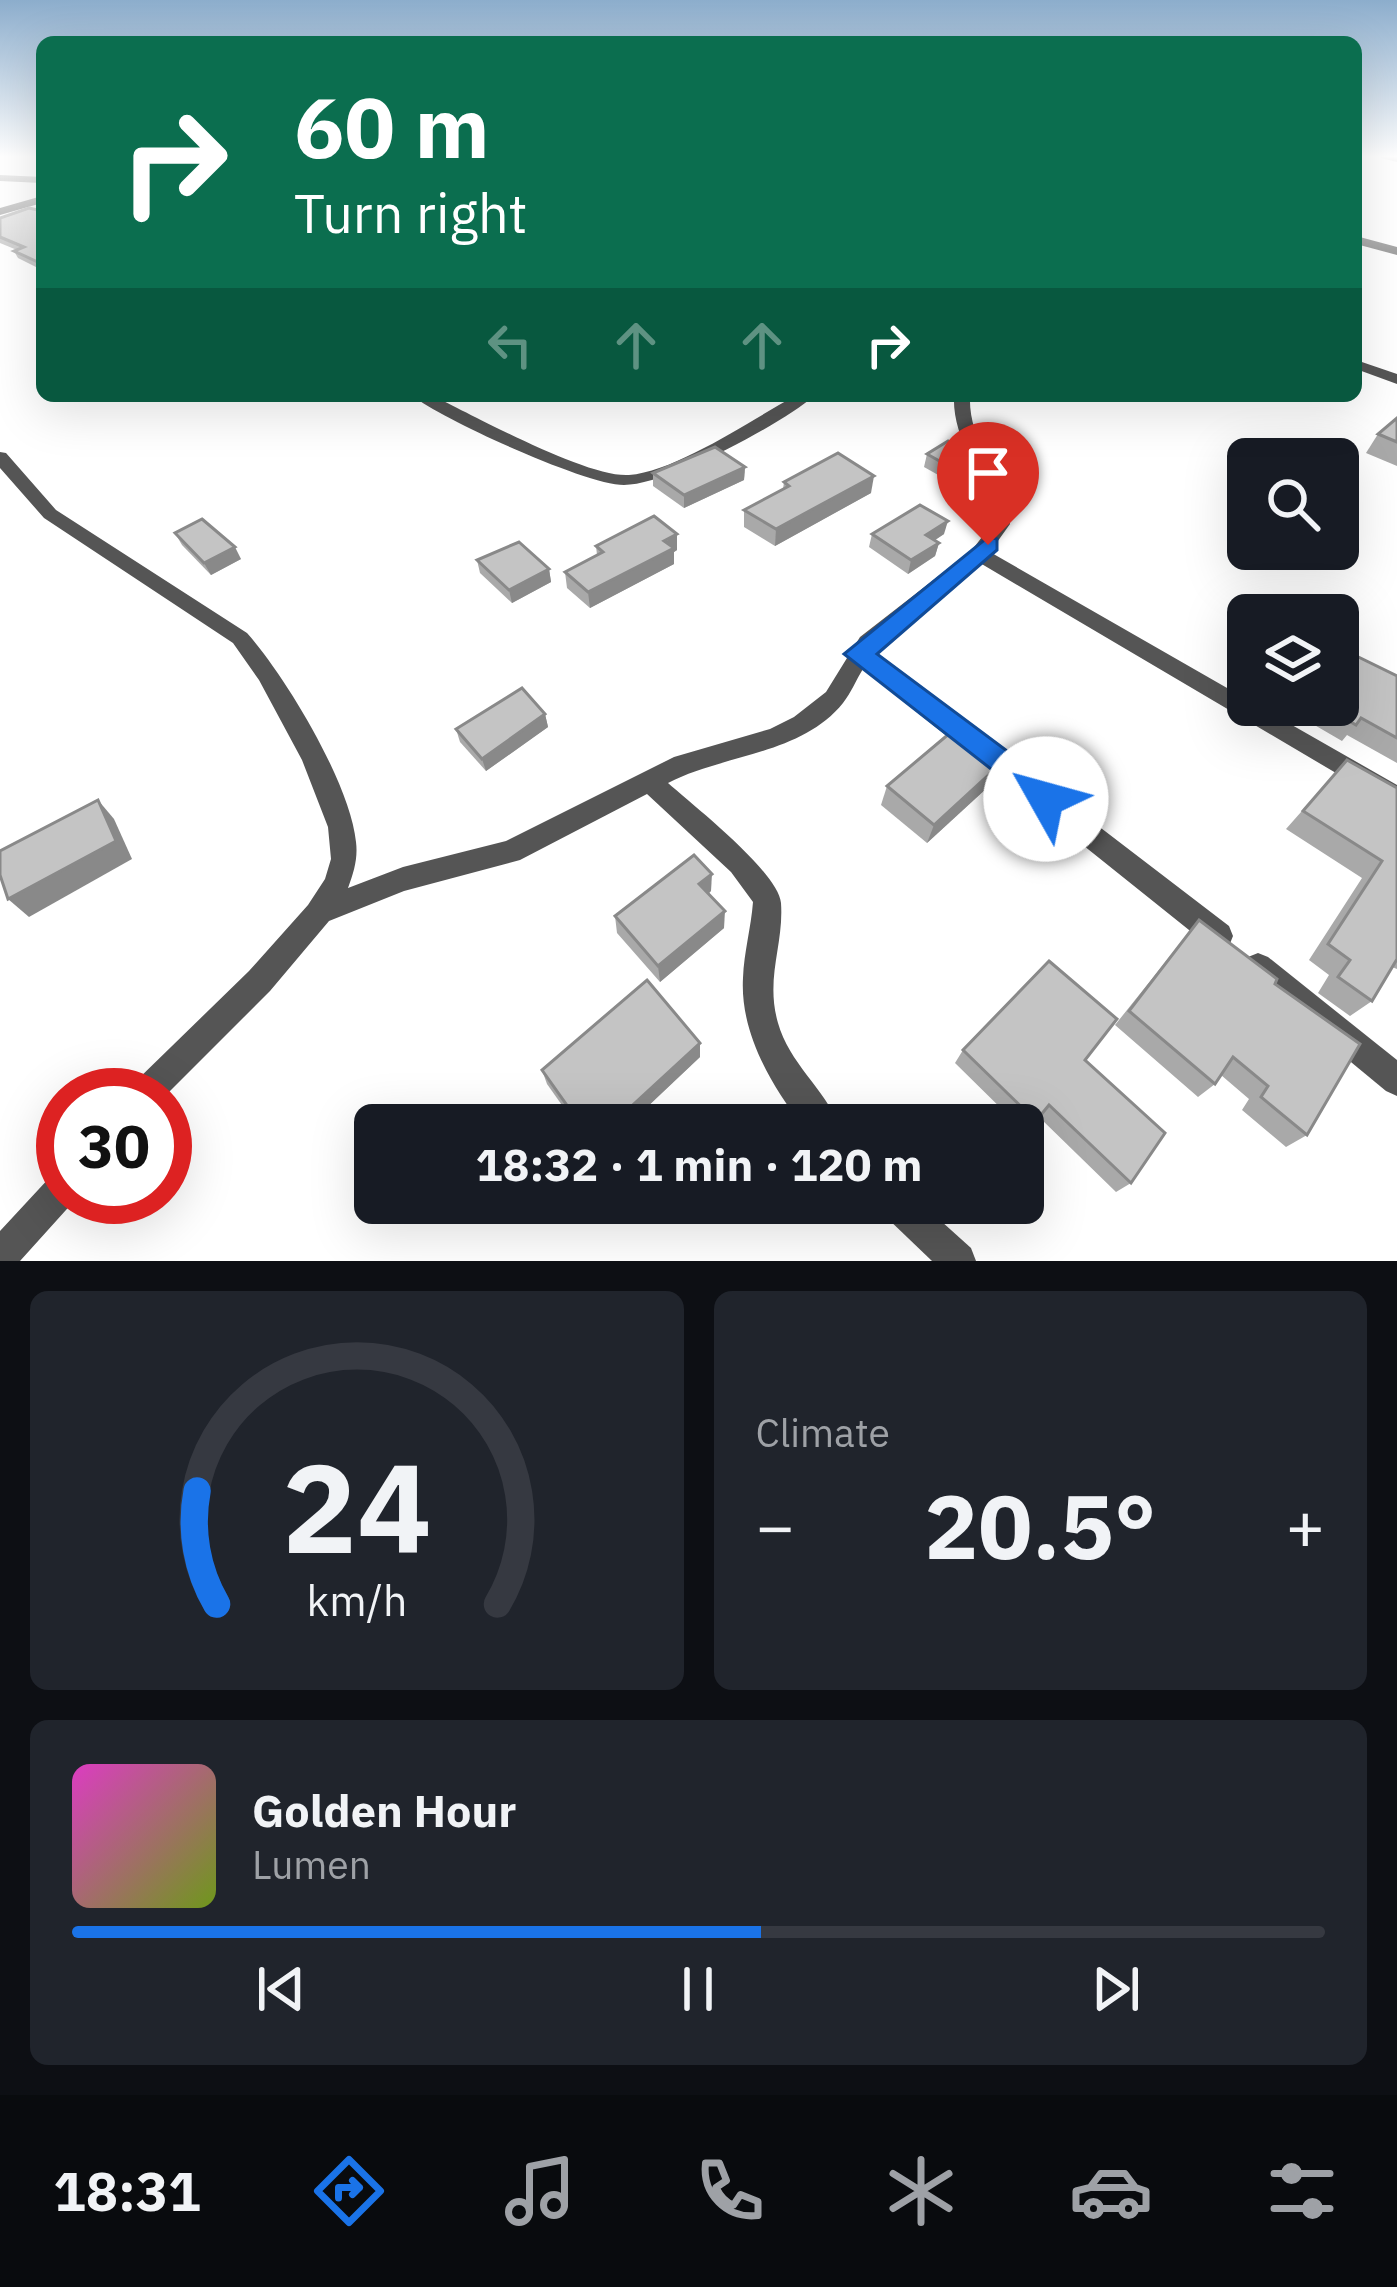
<!DOCTYPE html>
<meta charset="utf-8">
<style>
body{margin:0;font-family:"IBM Plex Sans",sans-serif;background:#20242c;color:#f1f3f6;height:100vh;display:flex;flex-direction:column;font-size:45px;white-space:nowrap}
*{box-sizing:border-box;margin:0}
p{font-size:39px;color:#9ea1a6}
.icon{flex:none;width:66px;height:66px;fill:none;stroke:currentColor;stroke-width:2;stroke-linecap:round;stroke-linejoin:round}
.map{position:relative;height:1261px;overflow:hidden}
.side{display:flex;flex-direction:column;gap:30px;padding:30px;background:#0d0f14;flex:1}
.side>*{flex:none}
.guide{position:absolute;left:36px;top:36px;width:1326px;height:366px;border-radius:18px;box-shadow:0 12px 48px #0002;background:#0b6e4f;color:#fff;overflow:hidden}
.buttons{position:absolute;left:1227px;top:438px;display:grid;gap:24px}
.buttons a{display:grid;place-items:center;width:132px;height:132px;border-radius:18px;background:#171b24;box-shadow:0 12px 48px #0002;font-size:60px}
.speed{position:absolute;left:36px;top:1068px;display:flex;gap:24px;font-size:60px;font-weight:700;text-align:center}
.speed>*{display:grid;place-content:center;width:156px;height:156px;border-radius:50%;background:#171b24;box-shadow:0 12px 48px #0002;line-height:1}
.speed .limit{border:18px solid #d22;background:#fff;color:#111}
.pin{position:absolute;display:grid;place-items:center;width:102px;height:102px;color:#fff;margin:-123px -51px;border-radius:50% 50% 50% 0;rotate:-45deg;box-shadow:0 0 12px #0007}
.pin .icon{rotate:45deg}
.me{position:absolute;width:132px;margin:-66px;rotate:308deg;stroke-linejoin:round;filter:drop-shadow(0 0 9px #0008)}
.turn{display:flex;align-items:center;gap:42px;height:252px;padding:0 60px;font-size:54px}
.turn .icon{width:156px;height:156px;stroke-width:2.5}
.turn b{display:block;font-size:84px;line-height:102px}
.lanes{display:flex;align-items:center;height:114px;padding:0 60px;background:#0003;justify-content:center;gap:60px;direction:ltr}
.lanes .off{opacity:.35}
.big{font-size:90px;font-weight:700;line-height:1.1}
.side .card{flex:1;display:flex;flex-direction:column;justify-content:center;gap:18px;min-width:0;padding:0 42px;border-radius:18px;background:#20242c}
.side .dial{align-items:center;gap:0}
.dial svg{height:312px;overflow:visible;fill:none;stroke:#363941;stroke-width:7;stroke-linecap:round;text-anchor:middle}
.dial text{fill:#f1f3f6;stroke:none}
.song{display:flex;align-items:center;gap:36px}
.cover{width:144px;height:144px;border-radius:18px;background:linear-gradient(135deg,hsl(310 70% 55%),hsl(80 70% 35%))}
.played{height:12px;border-radius:6px;background:linear-gradient(90deg,#1a73e8 55%,#363941 55%)}
.keys{display:flex;justify-content:space-around;direction:ltr}
.heat{display:flex;justify-content:space-between;align-items:center;font-size:66px;direction:ltr}
.side .tiles{flex:1;display:grid;gap:30px;grid-template-columns:1fr 1fr}
.card:last-child{grid-column:span 2}
.trip{position:absolute;left:354px;top:1104px;width:690px;height:120px;border-radius:18px;background:#171b24;box-shadow:0 12px 48px #0002;font-weight:700;line-height:120px;text-align:center}
.menu{display:flex;height:192px;justify-content:space-around;align-items:center;background:#090b0e;color:#9ea1a6}
.menu .icon{width:84px;height:84px}
.menu .on{color:#1a73e8}
.menu b{font-size:54px;color:#f1f3f6}
.map>svg:first-child{display:block}
</style>
<div class="map">
<svg width="1397" height="1261" viewBox="0 0 1397 1261">
<rect width="100%" height="100%" fill="#fff"/>
<g fill="none" stroke-linecap="round" stroke-linejoin="round">
<g fill="#555" fill-rule="evenodd">
<polygon points="1380,156 1397,156 1397,162 1381,158"/>
<polygon points="0,175 42,177 42,183 0,181"/>
<polygon points="42,196 42,203 0,215 0,208"/>
<polygon points="1356,236 1397,247 1397,255 1356,244"/>
<polygon points="1356,360 1397,374 1397,384 1356,369"/>
<path d="M413 396H433C475 416 587 478 629 475 677 471 751 420 795 396H814C780 425 668 485 624 485 586 485 443 420 413 396Z"/>
<path d="M954 396H970C968 444 1006 477 1010 524L990 552 1248 700V705H1257L1397 785V809L980 563 872 653 1229 926 1233 936 1229 946 1219 950 1209 946 863 669C856 680 851 693 843 703 801 755 724 754 668 783 694 806 778 872 781 903 784 945 765 978 778 1023 789 1063 824 1088 839 1125H802C770 1083 740 1032 743 978 744 952 751 928 753 902L731 872 647 794 520 860 404 891 329 921 270 991 165 1096 128 1095 133 1084 249 971 308 905 325 879 331 859 328 827 302 760 259 680 233 643 44 518 0 468V452L6 453 56 510 247 633C286 677 350 783 356 842 358 858 354 872 348 888L403 867 506 841 674 757 770 729 794 717 826 692 860 637 972 550 992 524C989 477 952 444 954 396Z"/>
<polygon points="1258,953 1268,957 1397,1060 1397,1096 1386,1091 1248,977 1244,967 1248,957"/>
<polygon points="63,1171 63,1197 76,1197 75,1200 20,1261 0,1261 0,1231 51,1176"/>
<polygon points="879,1203 921,1203 971,1248 976,1261 932,1261 884,1215"/>
</g>
</g>
<g fill="#a9a9a9">
<polygon points="42,211 42,270 18,258 14,251 17,250 0,243 0,218"/>
<polygon points="1397,418 1397,466 1366,453 1378,434"/>
<polygon points="927,454 973,474 956,485 924,467"/>
<polygon points="745,467 744,480 684,508 653,486 653,473"/>
<polygon points="784,482 871,493 775,546 744,527 744,510 783,489"/>
<polygon points="175,533 241,559 211,575 182,545"/>
<polygon points="872,534 944,534 935,540 939,543 935,556 908,574 869,547"/>
<polygon points="596,546 677,550 674,552 674,564 590,608 567,588 565,572 597,555"/>
<polygon points="477,560 549,569 551,582 512,603 480,573"/>
<polygon points="1397,676 1397,763 1347,735 1342,741 1299,716 1308,705 1338,705"/>
<polygon points="545,714 548,727 486,771 460,742 456,729"/>
<polygon points="1347,760 1397,788 1397,969 1392,967 1372,1001 1350,1016 1318,993 1329,975 1309,960 1362,878 1286,829"/>
<polygon points="996,768 988,787 927,843 881,805 887,786"/>
<polygon points="711,891 708,894 724,928 660,982 617,933 615,916"/>
<polygon points="1199,920 1275,984 1307,1135 1286,1147 1242,1110 1249,1099 1221,1075 1215,1084 1198,1097 1115,1025"/>
<polygon points="963,1050 1085,1060 1131,1183 1116,1192 1039,1117 1025,1133 1023,1130 1023,1125 1018,1125 955,1063"/>
<polygon points="700,1057 628,1125 576,1125 547,1084 542,1070"/>
</g>
<g fill="#898989">
<polygon points="976,461 973,474 956,485 959,472"/>
<polygon points="745,467 744,480 684,508 684,495"/>
<polygon points="874,476 871,493 775,546 776,529"/>
<polygon points="948,521 944,534 923,548 926,535"/>
<polygon points="677,534 677,550 674,552 674,564 590,608 588,592"/>
<polygon points="939,543 935,556 908,574 911,560"/>
<polygon points="235,547 241,559 211,575 204,563"/>
<polygon points="549,569 551,582 512,603 509,590"/>
<polygon points="545,714 548,727 486,771 482,759"/>
<polygon points="996,768 988,787 927,843 934,825"/>
<polygon points="98,800 114,819 132,859 29,917 8,899"/>
<polygon points="712,874 711,891 699,902 699,884"/>
<polygon points="725,911 724,928 660,982 658,966"/>
<polygon points="700,1043 700,1057 628,1125 611,1125"/>
</g>
<g fill="#c4c4c4" stroke="#898989" stroke-width="3">
<polygon points="29,208 42,211 42,264 14,251 24,247 0,237 0,218"/>
<polygon points="1397,418 1397,442 1378,434"/>
<polygon points="948,441 976,461 959,472 927,454"/>
<polygon points="715,447 745,467 684,495 653,473"/>
<polygon points="838,453 874,476 776,529 744,510 789,486 784,482"/>
<polygon points="920,505 948,521 926,535 939,543 911,560 872,534"/>
<polygon points="654,516 677,534 664,541 674,548 588,592 565,572 603,552 596,546"/>
<polygon points="202,519 235,547 204,563 175,533"/>
<polygon points="519,542 549,569 509,590 477,560"/>
<polygon points="1340,648 1397,676 1397,738 1361,718 1356,725 1322,705 1338,705 1338,650"/>
<polygon points="522,688 545,714 482,759 456,729"/>
<polygon points="950,733 996,768 934,825 887,786"/>
<polygon points="1347,760 1397,788 1397,959 1372,1001 1338,977 1350,960 1328,944 1382,861 1303,811"/>
<polygon points="98,800 116,841 8,899 0,875 0,851"/>
<polygon points="694,855 712,874 699,884 725,911 658,966 615,916"/>
<polygon points="1199,920 1277,979 1275,984 1360,1044 1307,1135 1261,1097 1268,1086 1233,1057 1215,1084 1129,1011"/>
<polygon points="1049,961 1117,1019 1085,1060 1165,1133 1131,1183 1049,1105 1036,1121 963,1050"/>
<polygon points="647,980 700,1043 611,1125 581,1125 542,1070"/>
</g>
<linearGradient id="sky" x2="0" y2="1"><stop stop-color="#8cadcc"/><stop offset="0.47" stop-color="#fff"/><stop offset="1" stop-color="#fff" stop-opacity="0"/></linearGradient>
<rect width="1397" height="333" fill="url(#sky)"/>
<polygon fill="#1a73e8" stroke="#114b97" stroke-width="3" points="988,537 997,539 997,550 877,654 1058,789 1062,799 1058,808 1046,812 844,654"/>
</svg>
<div class="buttons">
<a><svg class="icon" aria-label="search" viewBox="0 0 24 24"><circle cx="10" cy="10" r="6"/><path d="M15 15l6 6"/></svg></a>
<a><svg class="icon" aria-label="layers" viewBox="0 0 24 24"><path d="M12 4l9 5-9 5-9-5zM3 14l9 5 9-5"/></svg></a>
</div>
<div class="speed"><div class="limit">30</div></div>
<div class="pin" style="left:988px;top:545px;background:#d93025"><svg class="icon" aria-label="arrive" viewBox="0 0 24 24"><path d="M6 21V4h12l-3 4 3 4H6"/></svg></div>
<svg class="me" style="left:1046px;top:799px" viewBox="-20 -20 40 40"><circle r="19" fill="#fff"/><path d="M0-13L10 11 0 6-10 11z" fill="#1a73e8"/></svg>
<div class="trip">18:32 · 1 min · 120 m</div>
<div class="guide">
<div class="turn"><svg class="icon" aria-label="right" viewBox="0 0 24 24"><path d="M7 20v-9h11M14 6l5 5-5 5"/></svg><div><b>60 m</b>Turn right</div></div>
<div class="lanes"><svg class="icon off" aria-label="left" viewBox="0 0 24 24"><path d="M17 20v-9H6M10 6l-5 5 5 5"/></svg><svg class="icon off" aria-label="ahead" viewBox="0 0 24 24"><path d="M12 20V5M6 11l6-6 6 6"/></svg><svg class="icon off" aria-label="ahead" viewBox="0 0 24 24"><path d="M12 20V5M6 11l6-6 6 6"/></svg><svg class="icon" aria-label="right" viewBox="0 0 24 24"><path d="M7 20v-9h11M14 6l5 5-5 5"/></svg></div>
</div>
</div>
<section class="side">
<div class="tiles">
<div class="card dial"><svg viewBox="0 0 100 80">
<path d="M14 69A42 42 0 1 1 86 69"/>
<path d="M14 69A42 42 0 0 1 9 40" stroke="#1a73e8"/>
<text x="50" y="56" font-size="32" font-weight="700">24</text>
<text x="50" y="72" font-size="11">km/h</text>
</svg></div>
<div class="card"><p>Climate</p>
<div class="heat"><a>−</a><b class="big">20.5°</b><a>+</a></div>
</div>
<div class="card">
<div class="song"><i class="cover"></i><div><b>Golden Hour</b><p>Lumen</p></div></div>
<div class="played"></div>
<div class="keys"><svg class="icon" aria-label="previous" viewBox="0 0 24 24"><path d="M18 5L8 12l10 7zM5 5v14"/></svg><svg class="icon" aria-label="pause" viewBox="0 0 24 24"><path d="M8 5v14M16 5v14"/></svg><svg class="icon" aria-label="next" viewBox="0 0 24 24"><path d="M6 5l10 7-10 7zM19 5v14"/></svg></div>
</div>
</div>
</section>
<nav class="menu">
<b>18:31</b>
<svg class="icon on" aria-label="directions" viewBox="0 0 24 24"><path d="M12 3l9 9-9 9-9-9zM9 14v-3h6M13 9l2 2-2 2"/></svg>
<svg class="icon" aria-label="music" viewBox="0 0 24 24"><path d="M9 18V5l10-2v13"/><circle cx="6" cy="18" r="3"/><circle cx="16" cy="16" r="3"/></svg>
<svg class="icon" aria-label="phone" viewBox="0 0 24 24"><path d="M5 4h4l2 5-3 2q2 4 5 5l2-3 5 2v4C11 20 4 13 5 4z"/></svg>
<svg class="icon" aria-label="climate" viewBox="0 0 24 24"><path d="M12 3v18M4 7l16 10M4 17L20 7"/></svg>
<svg class="icon" aria-label="car" viewBox="0 0 24 24"><path d="M5 17H2v-5l4-1 3-4h7l3 4 3 1v5h-3M9 17h6M6 11h13"/><circle cx="7" cy="17" r="2"/><circle cx="17" cy="17" r="2"/></svg>
<svg class="icon" aria-label="filters" viewBox="0 0 24 24"><path d="M4 7h16M4 17h16"/><circle cx="9" cy="7" r="2"/><circle cx="15" cy="17" r="2"/></svg>
</nav>
